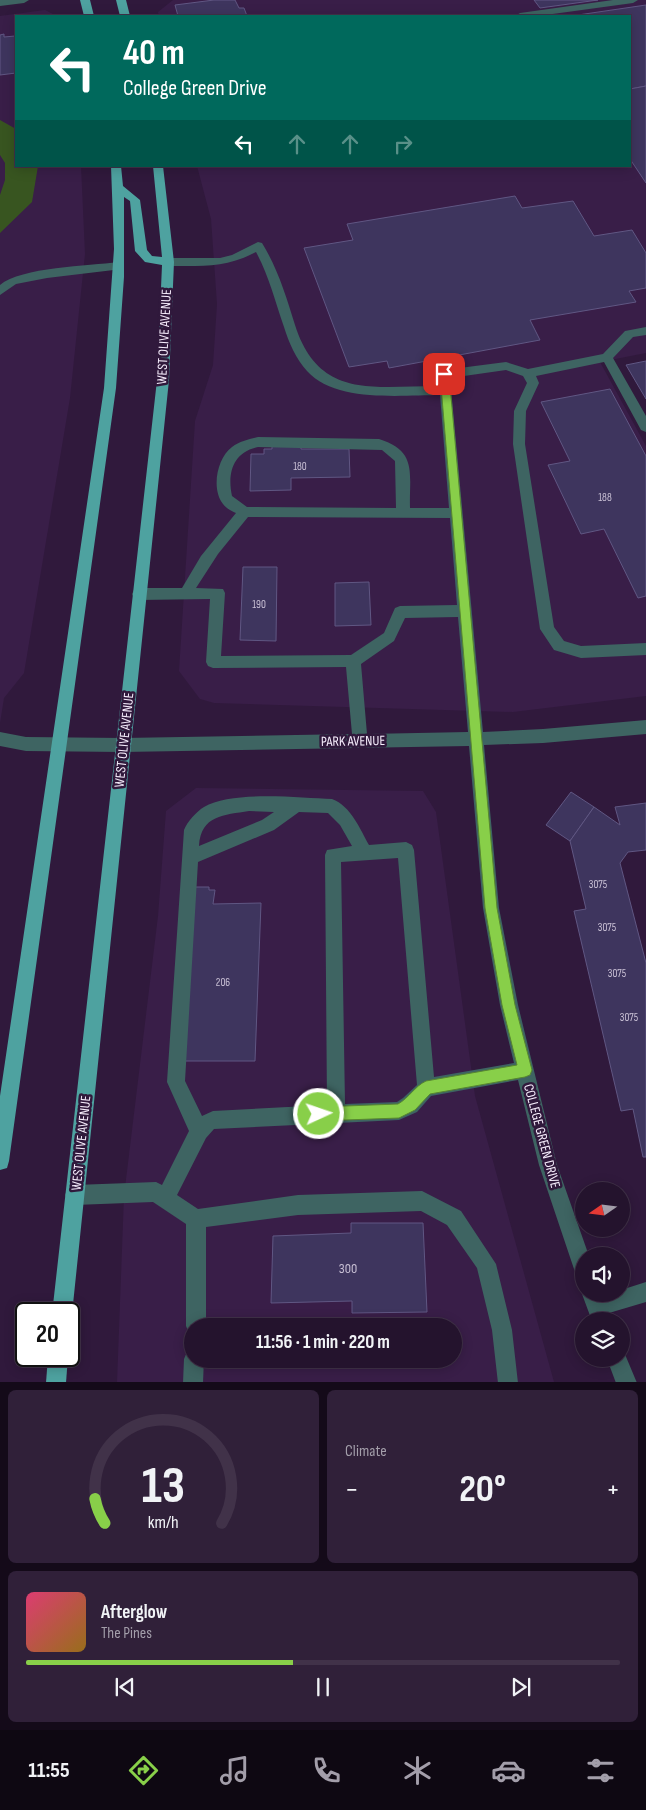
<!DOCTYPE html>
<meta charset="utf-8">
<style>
body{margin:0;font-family:"Sofia Sans Condensed",sans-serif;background:#302039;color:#f1f3f6;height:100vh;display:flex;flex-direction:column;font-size:19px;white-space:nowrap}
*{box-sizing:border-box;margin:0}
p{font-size:16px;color:#a39eaa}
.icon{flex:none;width:28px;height:28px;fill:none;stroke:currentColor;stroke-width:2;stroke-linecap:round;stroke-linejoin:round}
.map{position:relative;height:1382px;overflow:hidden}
.sheet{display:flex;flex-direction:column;gap:8px;padding:8px;background:#140a19;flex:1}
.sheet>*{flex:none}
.top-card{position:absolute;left:15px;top:15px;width:616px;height:152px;border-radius:0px;box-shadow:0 2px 12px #0003,0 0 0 1px #413249;background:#00695c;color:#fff;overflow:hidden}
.needle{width:32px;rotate:256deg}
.fabs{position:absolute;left:575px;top:1182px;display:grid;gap:10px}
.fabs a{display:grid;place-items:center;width:55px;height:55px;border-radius:50%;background:#24132d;box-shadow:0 2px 12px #0003,0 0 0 1px #413249;font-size:25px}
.speed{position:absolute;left:15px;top:1302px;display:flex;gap:10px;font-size:25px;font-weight:700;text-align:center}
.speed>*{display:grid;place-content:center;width:65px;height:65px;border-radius:50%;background:#24132d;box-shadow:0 2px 12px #0003,0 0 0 1px #413249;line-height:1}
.speed .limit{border:2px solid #111;border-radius:8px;background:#fff;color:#111}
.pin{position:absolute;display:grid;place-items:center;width:42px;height:42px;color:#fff;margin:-21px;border-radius:10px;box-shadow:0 2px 8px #0006}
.me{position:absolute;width:55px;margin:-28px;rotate:87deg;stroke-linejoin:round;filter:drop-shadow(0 0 4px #0008)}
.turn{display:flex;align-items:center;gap:18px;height:105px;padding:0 25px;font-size:22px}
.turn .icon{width:65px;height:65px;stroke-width:2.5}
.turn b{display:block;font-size:35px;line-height:42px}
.lanes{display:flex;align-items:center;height:48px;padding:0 25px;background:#0003;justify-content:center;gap:25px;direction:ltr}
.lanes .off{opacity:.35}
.big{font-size:38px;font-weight:700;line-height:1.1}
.sheet .card{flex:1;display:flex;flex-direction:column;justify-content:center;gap:8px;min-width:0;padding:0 18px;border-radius:8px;background:#302039}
.sheet .dial{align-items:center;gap:0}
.dial svg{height:130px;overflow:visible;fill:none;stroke:#413249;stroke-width:7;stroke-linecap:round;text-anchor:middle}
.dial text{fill:#f1f3f6;stroke:none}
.song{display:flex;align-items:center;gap:15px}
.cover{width:60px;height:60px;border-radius:8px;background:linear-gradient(135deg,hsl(340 70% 55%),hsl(40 70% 35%))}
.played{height:5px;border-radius:2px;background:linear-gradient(90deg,#88cf49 45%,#413249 45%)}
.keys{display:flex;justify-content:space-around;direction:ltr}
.heat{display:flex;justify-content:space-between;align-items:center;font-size:28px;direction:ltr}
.sheet .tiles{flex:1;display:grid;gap:8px;grid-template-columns:1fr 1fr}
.card:last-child{grid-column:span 2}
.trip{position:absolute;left:184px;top:1318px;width:278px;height:50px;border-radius:25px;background:#24132d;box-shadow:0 2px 12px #0003,0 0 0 1px #413249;font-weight:700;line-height:50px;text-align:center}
.dock{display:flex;height:80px;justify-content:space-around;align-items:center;background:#0e0812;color:#a39eaa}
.dock .icon{width:35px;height:35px}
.dock .active{color:#88cf49}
.dock b{font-size:22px;color:#f1f3f6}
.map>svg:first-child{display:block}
</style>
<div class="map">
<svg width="646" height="1383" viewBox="0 0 646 1383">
<rect width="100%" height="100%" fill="#30193c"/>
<g fill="#391e48" fill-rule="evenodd">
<polygon points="173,0 646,0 646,353 600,362 646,446 646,696 513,712 214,703 200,699 179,671 195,421 213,365 217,304 211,219 197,166 630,166 630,16 159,16 158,12"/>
<polygon points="45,10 57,16 16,16 16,166 81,166 85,254 70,398 24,673 4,698 0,723 0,16"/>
<path d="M196 788 423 791 436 812 475 1096 554 1382 117 1383 124 1196 158 916 166 811ZM192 1326H452V1359H192Z"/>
</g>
<polygon fill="#385520" points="0,120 16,129 16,166 38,166 32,202 0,233 0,195 5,180 5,163 0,155"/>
<g fill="#3e355e" stroke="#605783">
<polygon points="214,0 235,0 239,8 244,8 247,16 178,16 175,5"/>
<polygon points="534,0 598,0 540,8"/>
<polygon points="646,5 646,86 630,89 630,16 571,16"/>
<polygon points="4,34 4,37 15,36 16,73 0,75 0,35"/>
<polygon points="646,86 646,183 630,159 630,89"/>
<polygon points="515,196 522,208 573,201 594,236 632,230 646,253 646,288 629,291 636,302 530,320 540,340 389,368 387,361 349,367 304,248 353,240 347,224"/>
<polygon points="646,361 646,399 626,365"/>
<polygon points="610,389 646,456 646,596 638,598 604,529 581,534 548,465 570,461 541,402"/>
<polygon points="272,445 301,445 301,449 349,449 350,477 291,478 291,490 250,491 251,454 264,454 264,449 272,449"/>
<polygon points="243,567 277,567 276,641 240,640"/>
<polygon points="369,582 371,625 335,626 335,583"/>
<polygon points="571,792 594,807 570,841 546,825"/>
<polygon points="646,803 646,850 628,852 620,863 646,963 646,1157 643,1157 633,1109 621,1111 574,911 586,909 570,841 594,807 620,825 615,807"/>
<polygon points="194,887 209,887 209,890 215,890 213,904 261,903 255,1061 184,1061"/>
<polygon points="351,1223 423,1223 427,1312 352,1313 352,1301 271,1303 273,1236 351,1233"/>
</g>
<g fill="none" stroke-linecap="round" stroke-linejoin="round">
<g fill="#3e6462" fill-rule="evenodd">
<polygon points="0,0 29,0 24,3 0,6"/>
<polygon points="613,0 638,0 633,3 538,16 515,16 520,13"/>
<path d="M258 242 262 243C278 269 286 296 295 325 319 400 374 386 439 386L438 374 444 370 506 362 528 369 603 354 625 331 646 327V335L633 337 613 358 646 416V432L641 430 604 362 536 376 539 383 526 411 525 444 554 627 564 641 581 646 646 643V655L581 658 554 650 540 629 513 444 514 411 527 383 523 376 506 370 450 378 483 732 543 729 646 720V734L543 743 484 745 499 908 518 1005 557 1165 589 1256H584V1279L577 1276 574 1269 539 1165 518 1080 431 1096 417 1112 399 1120 214 1129 206 1138 177 1195 198 1209 298 1195 422 1191 461 1211 496 1264 512 1330 518 1383H498L492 1330 477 1268 447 1225 421 1211 298 1215 206 1227V1326H192V1335L189 1333 186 1326V1224L153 1202 75 1205 68 1202 65 1195 68 1188 75 1185 156 1182 162 1185 189 1131 167 1082 184 830C187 822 197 811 204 807 232 790 300 798 332 799 351 806 360 829 369 845L406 842 412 845 414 850 434 1077 514 1063 500 1005 483 908 469 746 123 752 26 751 0 746V732L26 737 123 738 352 734 346 667 213 668 208 666 206 662 210 599 139 600 134 598 132 594 134 590 139 588H182L201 556 236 513C231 511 226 508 223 504 211 489 217 458 232 447 240 441 249 439 258 437L379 439C418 451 409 474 410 508H449L440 395C401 395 336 403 307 371 296 359 289 343 284 327 275 301 269 276 256 252 226 268 201 266 168 266L162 262 168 258H220L232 255ZM258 447 382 450 395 461 396 508 247 507 232 496C227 473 233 452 258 447ZM248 517 450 518 457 605 400 606 395 608 384 633 351 655 221 656 225 593 223 589 196 588 218 554ZM458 617 468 732 367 734 361 664 394 641 405 618ZM249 811 274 812 262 820 199 846C201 815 224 815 249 811ZM299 812 328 813 340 825 352 846 327 850 325 855 327 1105 213 1111 202 1116 185 1081 198 862 274 830ZM398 858 417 1085 403 1098 397 1102 345 1104 341 862Z"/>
<path d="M118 262 122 263 124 266 122 269 47 278 16 284 0 295V285C21 267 89 266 118 262Z"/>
<polygon points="646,1282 646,1302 609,1313 612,1321 592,1321 582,1294 584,1290 584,1294 602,1295 621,1294 621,1290"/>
<polygon points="192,1349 192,1359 204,1359 203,1383 183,1383 184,1359 187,1352"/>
<polygon points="621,1350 624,1352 637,1383 616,1383 607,1359 621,1359"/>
</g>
<g fill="#4ea2a0" fill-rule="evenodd">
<polygon points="80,0 90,0 94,16 84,16"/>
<polygon points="116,0 126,0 130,16 120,16"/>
<polygon points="111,166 121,166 123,186 140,200 147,250 152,256 162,257 153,166 163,166 174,262 169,380 72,1314 69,1321 69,1314 52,1314 157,380 162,265 145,262 135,251 130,201 124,197 124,277 116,388 9,1161 7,1168 0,1170 0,1096 104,388 114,249"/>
<polygon points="48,1356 68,1356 66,1383 46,1383"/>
</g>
</g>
<path fill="#88cf49" stroke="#58872f" d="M444 371 449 374 497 908 515 1005 532 1070 530 1075 525 1077 430 1094 415 1110 399 1118 319 1121 314 1119 312 1114 314 1109 319 1107 398 1104C409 1098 415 1086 426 1081L517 1065 502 1005 485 908 440 374Z"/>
<g text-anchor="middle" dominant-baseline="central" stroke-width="5" stroke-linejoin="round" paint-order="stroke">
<g font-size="11" fill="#c9c0d5">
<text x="300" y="466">180</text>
<text x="605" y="497">188</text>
<text x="259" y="604">190</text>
<text x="598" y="884">3075</text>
<text x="607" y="927">3075</text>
<text x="617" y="973">3075</text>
<text x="223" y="982">206</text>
<text x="629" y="1017">3075</text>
</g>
<g font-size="14" fill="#f7eefd" stroke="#30193c">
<text transform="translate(164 337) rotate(-87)">WEST OLIVE AVENUE</text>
<text transform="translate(124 740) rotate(-84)">WEST OLIVE AVENUE</text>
<text transform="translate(353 741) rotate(-1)">PARK AVENUE</text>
<text transform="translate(542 1136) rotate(75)">COLLEGE GREEN DRIVE</text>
<text transform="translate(81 1143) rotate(-84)">WEST OLIVE AVENUE</text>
</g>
<g font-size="14" fill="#c9c0d5">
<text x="348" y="1268">300</text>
</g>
</g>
</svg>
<div class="fabs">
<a><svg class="needle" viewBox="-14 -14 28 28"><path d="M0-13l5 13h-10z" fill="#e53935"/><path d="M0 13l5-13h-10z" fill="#a39eaa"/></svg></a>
<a><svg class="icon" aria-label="sound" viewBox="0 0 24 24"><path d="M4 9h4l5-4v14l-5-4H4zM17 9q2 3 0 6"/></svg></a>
<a><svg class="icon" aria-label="layers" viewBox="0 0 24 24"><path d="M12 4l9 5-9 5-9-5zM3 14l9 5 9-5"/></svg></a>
</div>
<div class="speed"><div class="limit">20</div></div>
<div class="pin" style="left:444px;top:374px;background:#d93025"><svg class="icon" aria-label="arrive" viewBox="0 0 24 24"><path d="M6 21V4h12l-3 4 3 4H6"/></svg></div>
<svg class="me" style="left:319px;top:1114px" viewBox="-20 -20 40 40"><circle r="17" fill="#88cf49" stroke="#fff" stroke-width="3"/><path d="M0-11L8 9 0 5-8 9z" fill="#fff"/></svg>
<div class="trip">11:56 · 1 min · 220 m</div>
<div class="top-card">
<div class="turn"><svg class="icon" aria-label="left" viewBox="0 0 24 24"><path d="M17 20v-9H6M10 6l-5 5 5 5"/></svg><div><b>40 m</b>College Green Drive</div></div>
<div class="lanes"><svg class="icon" aria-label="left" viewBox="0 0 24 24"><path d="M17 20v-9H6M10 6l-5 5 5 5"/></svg><svg class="icon off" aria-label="ahead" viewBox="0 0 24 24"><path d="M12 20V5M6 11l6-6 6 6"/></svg><svg class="icon off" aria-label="ahead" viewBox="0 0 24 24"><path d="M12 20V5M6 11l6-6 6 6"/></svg><svg class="icon off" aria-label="right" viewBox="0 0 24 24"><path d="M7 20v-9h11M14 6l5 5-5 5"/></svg></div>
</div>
</div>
<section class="sheet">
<div class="tiles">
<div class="card dial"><svg viewBox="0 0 100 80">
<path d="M14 69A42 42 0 1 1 86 69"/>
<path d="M14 69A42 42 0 0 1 8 54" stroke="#88cf49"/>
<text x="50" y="56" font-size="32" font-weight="700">13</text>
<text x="50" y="72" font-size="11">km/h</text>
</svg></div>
<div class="card"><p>Climate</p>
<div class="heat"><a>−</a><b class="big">20°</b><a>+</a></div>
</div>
<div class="card">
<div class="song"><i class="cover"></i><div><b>Afterglow</b><p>The Pines</p></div></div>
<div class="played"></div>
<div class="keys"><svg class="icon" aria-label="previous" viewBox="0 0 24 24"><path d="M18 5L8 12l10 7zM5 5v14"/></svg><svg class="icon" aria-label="pause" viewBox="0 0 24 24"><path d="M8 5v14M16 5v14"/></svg><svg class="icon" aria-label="next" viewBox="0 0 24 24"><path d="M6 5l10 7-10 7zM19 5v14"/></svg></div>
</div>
</div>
</section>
<nav class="dock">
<b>11:55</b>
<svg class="icon active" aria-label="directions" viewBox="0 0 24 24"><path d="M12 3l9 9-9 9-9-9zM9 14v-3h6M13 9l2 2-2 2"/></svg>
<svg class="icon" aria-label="music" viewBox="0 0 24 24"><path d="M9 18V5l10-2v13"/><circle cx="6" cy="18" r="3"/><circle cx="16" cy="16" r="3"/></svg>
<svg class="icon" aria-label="phone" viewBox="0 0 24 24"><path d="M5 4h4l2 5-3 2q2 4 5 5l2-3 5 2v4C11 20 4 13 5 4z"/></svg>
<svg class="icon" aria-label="climate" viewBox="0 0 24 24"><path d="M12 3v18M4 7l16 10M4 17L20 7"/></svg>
<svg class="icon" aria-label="car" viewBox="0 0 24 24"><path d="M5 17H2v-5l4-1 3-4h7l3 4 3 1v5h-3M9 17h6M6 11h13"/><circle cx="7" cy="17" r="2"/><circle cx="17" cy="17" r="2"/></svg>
<svg class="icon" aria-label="filters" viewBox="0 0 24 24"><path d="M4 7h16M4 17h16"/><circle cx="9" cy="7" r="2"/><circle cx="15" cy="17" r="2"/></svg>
</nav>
